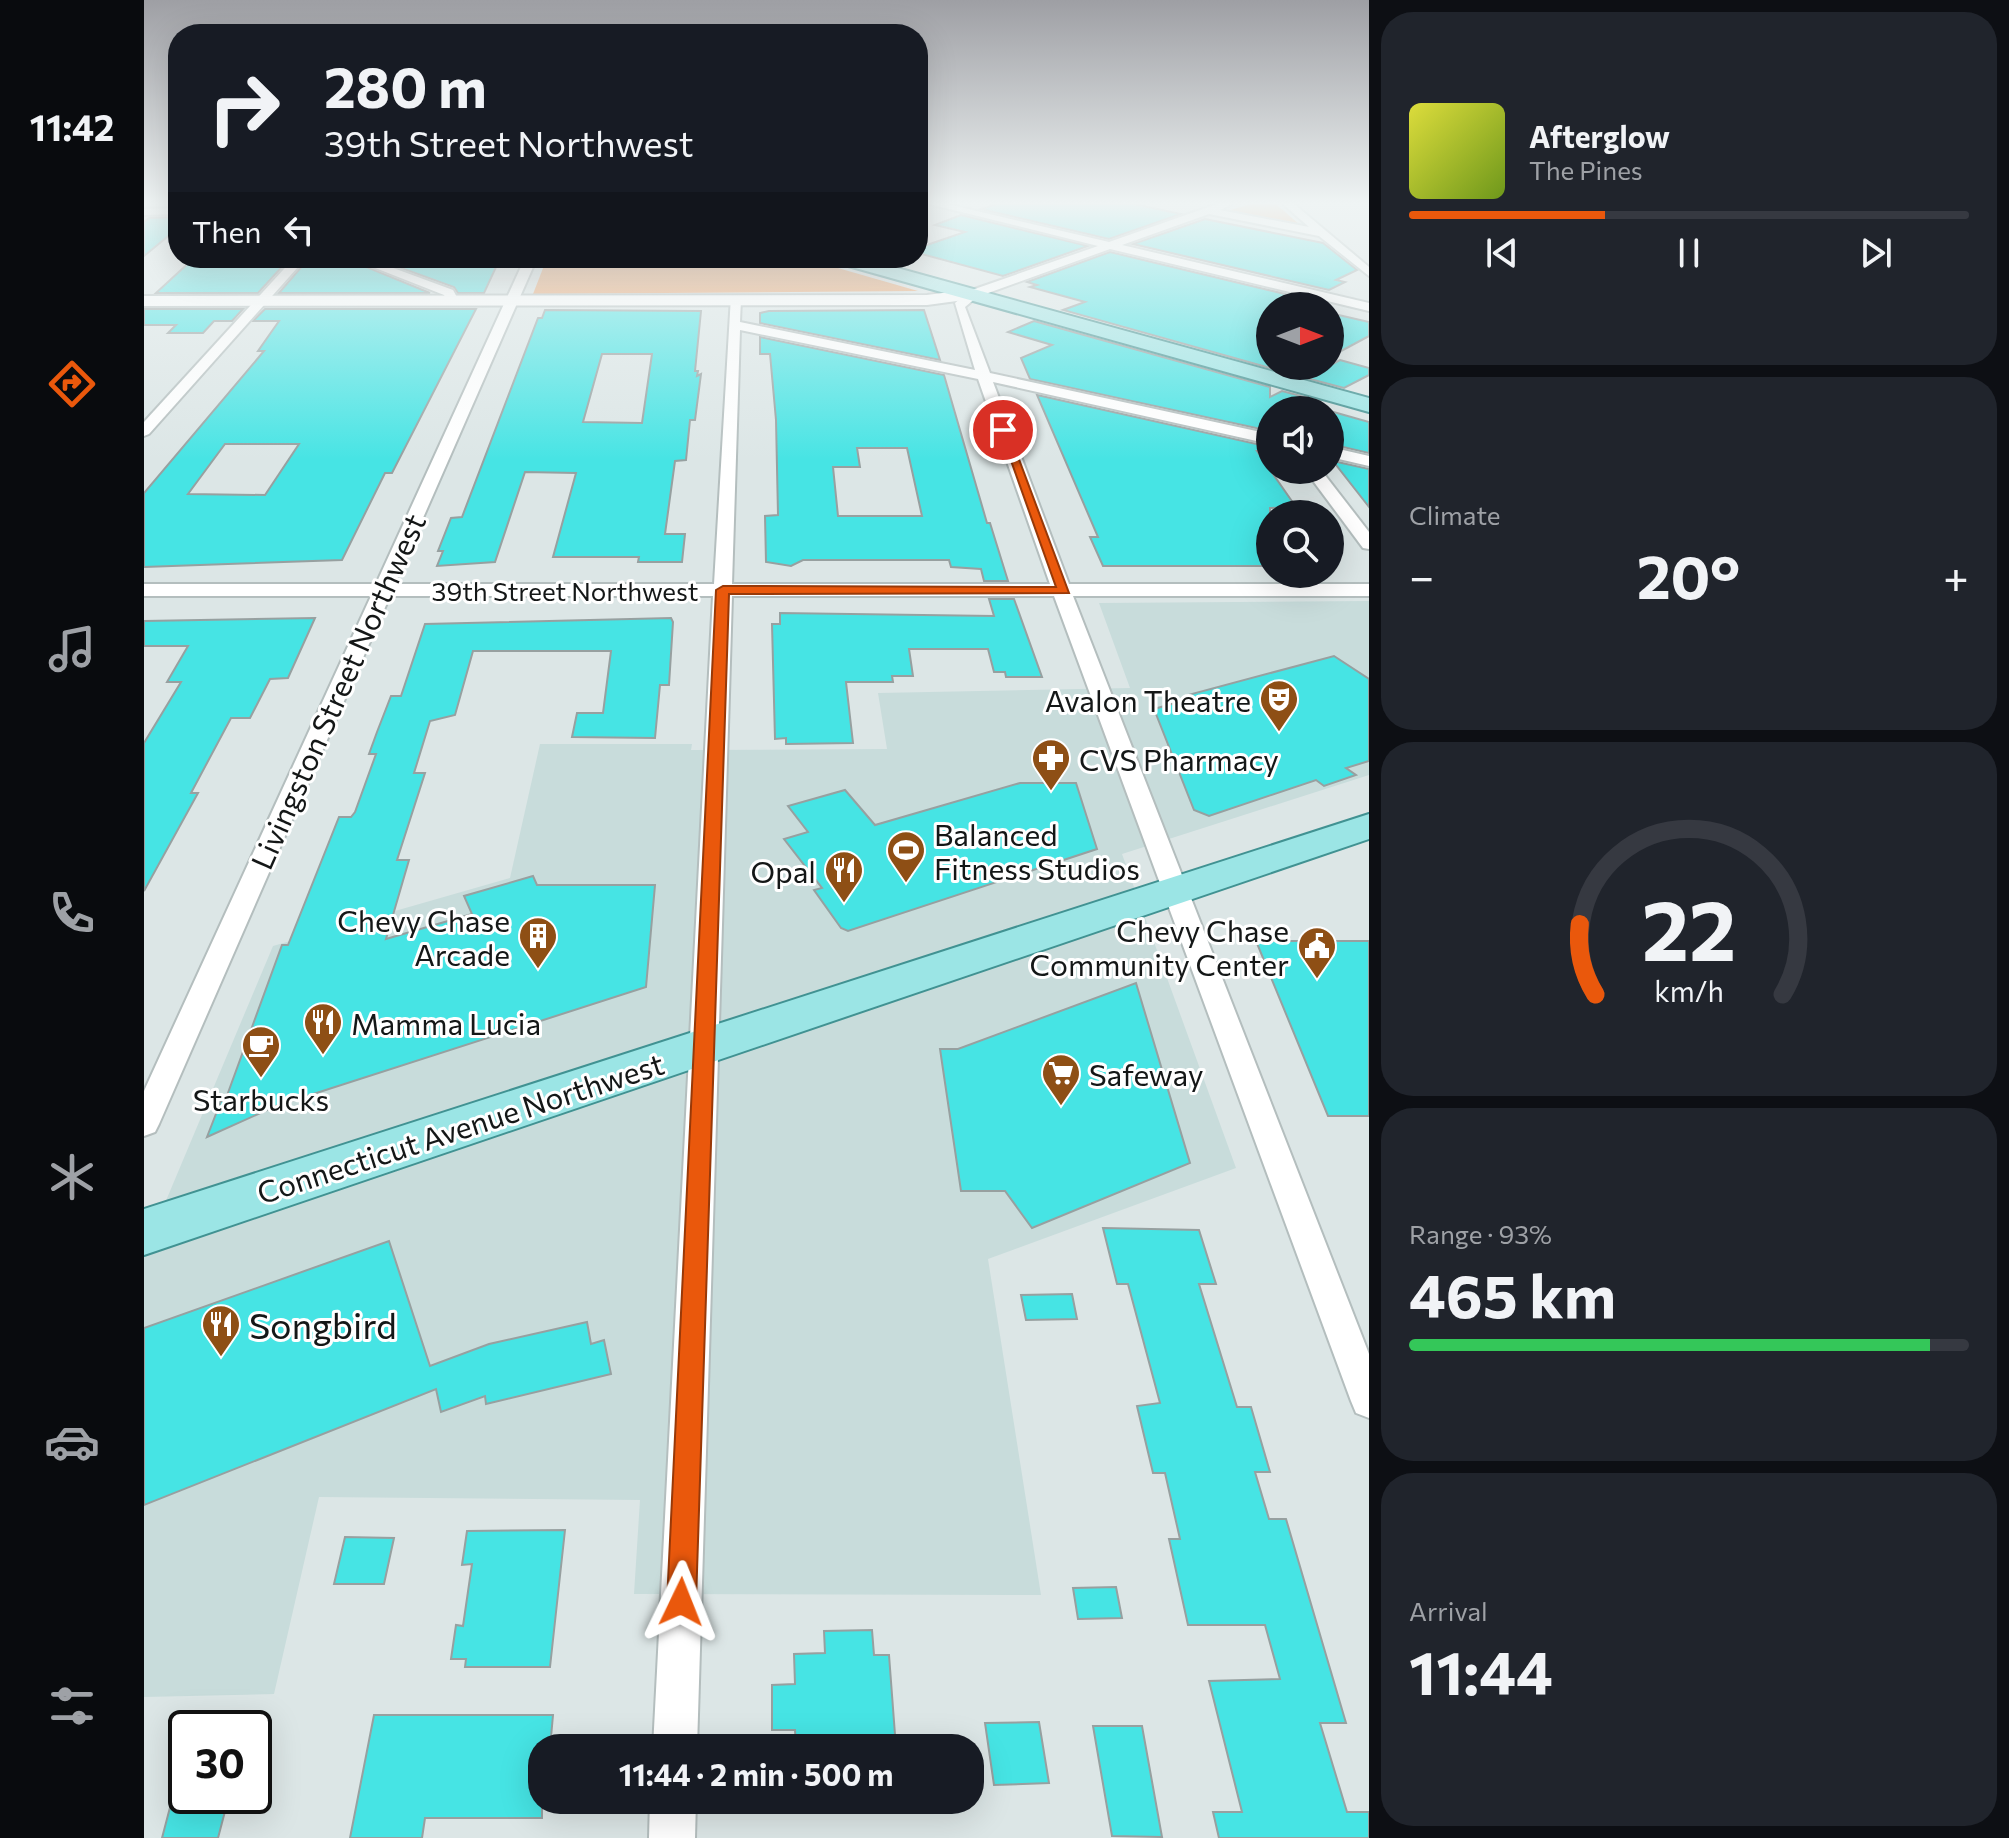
<!DOCTYPE html>
<meta charset="utf-8">
<style>
body{margin:0;font-family:Commissioner,sans-serif;background:#20242c;color:#f1f3f6;height:100vh;display:flex;flex-direction:column;font-size:30px;white-space:nowrap}
*{box-sizing:border-box;margin:0}
p{font-size:26px;color:#9ea1a6}
.icon{flex:none;width:44px;height:44px;fill:none;stroke:currentColor;stroke-width:2;stroke-linecap:round;stroke-linejoin:round}
.map{position:relative;flex:1;overflow:hidden}
.sheet{display:flex;flex-direction:column;gap:12px;padding:12px;background:#0d0f14;width:640px}
.sheet>*{flex:none}
.top-card{position:absolute;left:24px;top:24px;width:760px;height:244px;border-radius:32px;box-shadow:0 8px 32px #0002;background:#171b24;color:#f1f3f6;overflow:hidden}
.needle{width:52px;rotate:90deg}
.buttons{position:absolute;left:1112px;top:292px;display:grid;gap:16px}
.buttons a{display:grid;place-items:center;width:88px;height:88px;border-radius:50%;background:#171b24;box-shadow:0 8px 32px #0002;font-size:40px}
.speed{position:absolute;left:24px;top:1710px;display:flex;gap:16px;font-size:40px;font-weight:700;text-align:center}
.speed>*{display:grid;place-content:center;width:104px;height:104px;border-radius:50%;background:#171b24;box-shadow:0 8px 32px #0002;line-height:1}
.speed .limit{border:4px solid #111;border-radius:12px;background:#fff;color:#111}
.pin{position:absolute;display:grid;place-items:center;width:68px;height:68px;color:#fff;margin:-34px;border:4px solid #fff;border-radius:50%;box-shadow:0 2px 8px #0007}
.me{position:absolute;width:88px;margin:-44px;rotate:2deg;stroke-linejoin:round;filter:drop-shadow(0 0 6px #0008)}
.turn{display:flex;align-items:center;gap:28px;height:168px;padding:0 24px;font-size:36px}
.turn .icon{width:104px;height:104px;stroke-width:2.5}
.turn b{display:block;font-size:56px;line-height:68px}
.then{display:flex;align-items:center;height:76px;padding:0 24px;background:#0003;gap:16px;font-size:30px}
.big{font-size:60px;font-weight:700;line-height:1.1}
.sheet .card{flex:1;display:flex;flex-direction:column;justify-content:center;gap:12px;min-width:0;padding:0 28px;border-radius:32px;background:#20242c}
.sheet .dial{align-items:center;gap:0}
.dial svg{height:208px;overflow:visible;fill:none;stroke:#363941;stroke-width:7;stroke-linecap:round;text-anchor:middle}
.dial text{fill:#f1f3f6;stroke:none}
.song{display:flex;align-items:center;gap:24px}
.cover{width:96px;height:96px;border-radius:12px;background:linear-gradient(135deg,hsl(60 70% 55%),hsl(80 70% 35%))}
.played{height:8px;border-radius:4px;background:linear-gradient(90deg,#ea580c 35%,#363941 35%)}
.keys{display:flex;justify-content:space-around;direction:ltr}
.heat{display:flex;justify-content:space-between;align-items:center;font-size:44px;direction:ltr}
.charge{height:12px;border-radius:6px;background:linear-gradient(90deg,#34c759 93%,#363941 0)}
.trip{position:absolute;left:384px;top:1734px;width:456px;height:80px;border-radius:32px;background:#171b24;box-shadow:0 8px 32px #0002;font-weight:700;line-height:80px;text-align:center}
main{display:flex;flex:1;min-height:0}
.tab-bar{display:flex;flex-direction:column;width:144px;justify-content:space-around;align-items:center;background:#090b0e;color:#9ea1a6}
.tab-bar .icon{width:56px;height:56px}
.tab-bar .active{color:#ea580c}
.tab-bar b{font-size:36px;color:#f1f3f6}
.map>svg:first-child{display:block}
</style>
<main>
<nav class="tab-bar">
<b>11:42</b>
<svg class="icon active" aria-label="directions" viewBox="0 0 24 24"><path d="M12 3l9 9-9 9-9-9zM9 14v-3h6M13 9l2 2-2 2"/></svg>
<svg class="icon" aria-label="music" viewBox="0 0 24 24"><path d="M9 18V5l10-2v13"/><circle cx="6" cy="18" r="3"/><circle cx="16" cy="16" r="3"/></svg>
<svg class="icon" aria-label="phone" viewBox="0 0 24 24"><path d="M5 4h4l2 5-3 2q2 4 5 5l2-3 5 2v4C11 20 4 13 5 4z"/></svg>
<svg class="icon" aria-label="climate" viewBox="0 0 24 24"><path d="M12 3v18M4 7l16 10M4 17L20 7"/></svg>
<svg class="icon" aria-label="car" viewBox="0 0 24 24"><path d="M5 17H2v-5l4-1 3-4h7l3 4 3 1v5h-3M9 17h6M6 11h13"/><circle cx="7" cy="17" r="2"/><circle cx="17" cy="17" r="2"/></svg>
<svg class="icon" aria-label="filters" viewBox="0 0 24 24"><path d="M4 7h16M4 17h16"/><circle cx="9" cy="7" r="2"/><circle cx="15" cy="17" r="2"/></svg>
</nav>
<div class="map">
<svg width="1225" height="1838" viewBox="0 0 1225 1838">
<rect width="100%" height="100%" fill="#dce6e6"/>
<polygon fill="#c8dcdb" points="1225,601 1225,775 978,854 1092,1168 844,1259 897,1595 490,1594 496,1500 175,1497 130,1694 0,1697 0,1253 129,946 366,878 396,744 548,744 547,750 743,749 734,693 986,688 955,603"/>
<g fill="#ee9e60">
<polygon points="1107,204 1132,204 1157,226 1083,211"/>
<polygon points="403,258 659,258 774,291 389,294"/>
</g>
<g fill="#46e4e4" stroke="#97a0a0" stroke-width="2" fill-rule="evenodd">
<polygon points="853,204 990,204 1037,214 965,239 837,209"/>
<polygon points="817,215 944,246 859,276 774,253 774,248 821,232 791,225"/>
<polygon points="34,217 34,228 0,256 0,222 5,218"/>
<polygon points="1061,219 1179,243 1213,270 1192,280 1201,282 1185,290 989,244"/>
<polygon points="966,252 1166,300 1157,304 1164,306 1126,306 1126,368 919,310 941,302 886,287 893,285 883,282"/>
<polygon points="50,258 146,258 114,293 12,293"/>
<polygon points="165,258 203,259 286,293 135,293"/>
<polygon points="270,258 267,263 353,265 340,293 314,293 310,287 232,259"/>
<polygon points="0,309 99,309 88,321 70,321 59,333 24,333 32,325 0,325"/>
<path d="M121 309H332L248 473H241L198 560 0 567V493L120 351H114L135 321H109ZM81 444H155L121 495 44 494Z"/>
<path d="M401 310 557 311 551 371H554L553 376 557 374 551 420H546L542 460 531 461 521 534H541L538 562H494L495 557H409L432 473 381 472 351 562 293 566 299 551H294L307 518 318 517 394 318H398ZM458 354H508L498 423 439 422Z"/>
<polygon points="780,310 796,360 616,323 616,313 625,311"/>
<polygon points="1186,313 1225,322 1225,336 1186,357"/>
<polygon points="890,321 1126,387 1126,397 1138,391 1176,401 1160,410 1126,410 1126,431 886,379 877,358 908,345 864,332"/>
<path d="M616 337 800 375 843 523H846L864 581H840L837 569 807 567 805 560H659L647 566 622 562 621 516 634 515 632 420 626 354H616ZM713 448H763L778 516H694L689 467H716Z"/>
<polygon points="1196,360 1225,368 1225,375 1200,388 1162,378"/>
<polygon points="893,395 1126,447 1126,451 1113,451 1152,507 1126,508 1126,566 959,566 946,537 954,537"/>
<polygon points="1186,411 1225,422 1225,453 1186,444"/>
<polygon points="1189,461 1225,469 1225,507"/>
<polygon points="845,599 870,599 898,677 862,677 861,672 850,672 844,649 765,649 769,676 748,676 749,682 702,682 709,743 642,744 642,738 631,739 628,624 636,624 636,613 850,616"/>
<polygon points="171,618 144,678 126,679 106,718 87,718 47,793 54,793 0,891 0,743 37,682 23,682 44,646 0,646 0,621"/>
<polygon points="527,618 529,622 525,685 516,685 511,738 428,737 433,713 459,713 467,651 329,651 311,715 286,721 270,773 281,773 253,860 265,860 242,939 328,914 320,896 389,876 393,885 511,885 502,987 132,1106 63,1137 77,1101 81,1101 138,945 144,945 195,817 207,817 211,812 232,754 225,754 233,732 247,696 257,696 281,624"/>
<polygon points="1190,656 1225,679 1225,761 1202,768 1212,775 1180,786 1172,780 1065,816 1050,810 1010,709 1049,698 1044,695"/>
<polygon points="876,783 932,783 953,849 704,931 697,928 670,890 678,888 640,839 664,832 644,806 701,790 731,825"/>
<polygon points="1112,941 1225,941 1225,1116 1184,1116"/>
<polygon points="992,983 1046,1163 888,1228 861,1191 817,1191 796,1049 814,1049"/>
<polygon points="959,1228 1055,1230 1072,1284 1055,1284 1093,1407 1107,1407 1126,1472 1111,1472 1125,1519 1142,1519 1202,1723 1176,1723 1203,1812 1225,1812 1225,1838 1075,1838 1069,1812 1098,1812 1065,1681 1136,1679 1121,1625 1044,1625 1025,1539 1036,1539 1021,1473 1009,1473 993,1406 1016,1403 984,1284 973,1284"/>
<polygon points="245,1241 286,1366 345,1344 443,1322 447,1344 460,1340 467,1374 342,1404 341,1396 297,1412 292,1389 0,1505 0,1328"/>
<polygon points="928,1294 933,1319 882,1320 877,1295"/>
<polygon points="421,1530 406,1667 321,1667 322,1659 307,1659 312,1625 319,1626 328,1564 318,1565 323,1531"/>
<polygon points="201,1537 250,1538 240,1584 190,1584"/>
<polygon points="972,1587 978,1618 934,1619 929,1588"/>
<polygon points="728,1630 730,1655 745,1655 752,1748 652,1748 651,1730 628,1730 628,1685 651,1684 650,1654 681,1653 680,1631"/>
<polygon points="230,1715 409,1715 406,1748 398,1748 398,1818 281,1818 278,1838 206,1838"/>
<polygon points="895,1722 905,1783 850,1785 841,1723"/>
<polygon points="949,1726 998,1726 1018,1837 968,1836"/>
<polygon points="29,1796 85,1796 74,1838 18,1838"/>
</g>
<g fill="none" stroke-linecap="round" stroke-linejoin="round">
<defs>
<g id="minor">
<path d="M785 204H803L965 242 1073 204H1088L1076 210 1165 227 1139 204H1150L1225 267V276L1175 236 1065 214 978 245 1225 303V311L966 249 833 297 821 307 846 373 1126 434V444L849 382 925 584H1225V596H929L1225 1354V1418L1212 1413 1207 1401 910 596H588L553 1748H509L569 596H246L15 1124 11 1132 0 1136V1091L227 596H0V584H232L381 258H393L250 584H570L587 296 597 299 596 322 831 370 811 303 825 291 954 246ZM596 330 834 379 906 584H588Z"/>
<polygon points="34,208 34,214 0,215 0,209"/>
<polygon points="150,258 162,258 5,434 0,436 0,422"/>
<polygon points="206,258 222,258 309,290 314,299 304,302 300,295"/>
<polygon points="1186,447 1225,456 1225,466 1186,457"/>
<polygon points="1161,470 1177,470 1225,532 1225,549 1219,548"/>
<polygon points="506,1800 552,1800 551,1838 505,1838"/>
</g>
<polygon id="secondary" points="829,289 835,290 835,298 783,305 0,306 0,296 783,295"/>
<g id="primary">
<polygon points="687,258 717,258 1225,398 1225,412 690,262"/>
<polygon points="1225,814 1225,839 0,1255 0,1209"/>
</g>
</defs>
<use href="#minor" stroke="#b4bebe" stroke-width="4"/>
<use href="#secondary" stroke="#b4bebe" stroke-width="4"/>
<use href="#primary" stroke="#419292" stroke-width="4"/>
<use href="#minor" fill="#fff" fill-rule="evenodd"/>
<use href="#secondary" fill="#fff" fill-rule="evenodd"/>
<use href="#primary" fill="#9be5e5" fill-rule="evenodd"/>
</g>
<linearGradient id="sky" x2="0" y2="1"><stop stop-color="#9e9fa4"/><stop offset="0.44" stop-color="#eff4f4"/><stop offset="1" stop-color="#eff4f4" stop-opacity="0"/></linearGradient>
<rect width="1225" height="461" fill="url(#sky)"/>
<polygon fill="#ea580c" stroke="#983908" stroke-width="2" points="855,427 864,430 925,593 585,594 552,1602 547,1612 537,1616 527,1612 523,1602 572,590 579,586 912,587"/>
<defs>
<symbol id="theatre-pin" viewBox="-11 -11 22 30"><path d="M0 17L-7.5 6A9.5 9.5 0 1 1 7.5 6Z" fill="#8e4f15" stroke="#fff"/><path d="M-5-5.5Q0-4 5-5.5V0Q5 5 0 6Q-5 5-5 0ZM-3.3-2.5H-1v1.5H-3.3ZM1-2.5H3.3v1.5H1ZM-2.8 1Q0 5.5 2.8 1Z" fill="#fff"/></symbol>
<symbol id="pharmacy-pin" viewBox="-11 -11 22 30"><path d="M0 17L-7.5 6A9.5 9.5 0 1 1 7.5 6Z" fill="#8e4f15" stroke="#fff"/><path d="M-2-6h4v4h4v4h-4v4h-4v-4h-4v-4h4Z" fill="#fff"/></symbol>
<symbol id="stadium-pin" viewBox="-11 -11 22 30"><path d="M0 17L-7.5 6A9.5 9.5 0 1 1 7.5 6Z" fill="#8e4f15" stroke="#fff"/><path d="M0-5a6.5 5 0 1 0 0 10a6.5 5 0 1 0 0-10ZM-3.5-1.8h7v3.6h-7Z" fill="#fff"/></symbol>
<symbol id="restaurant-pin" viewBox="-11 -11 22 30"><path d="M0 17L-7.5 6A9.5 9.5 0 1 1 7.5 6Z" fill="#8e4f15" stroke="#fff"/><path d="M-5-6h1v4h1v-4h1v4h1v-4h1v5L-1.5 .5V6h-2V.5L-5-1ZM5-6V6H3V1.5H1.5Q1.5-4 5-6Z" fill="#fff"/></symbol>
<symbol id="building-pin" viewBox="-11 -11 22 30"><path d="M0 17L-7.5 6A9.5 9.5 0 1 1 7.5 6Z" fill="#8e4f15" stroke="#fff"/><path d="M-4-6H4V6H1V3H-1V6H-4ZM-2.5-4.3h1.7v1.8h-1.7ZM.8-4.3h1.7v1.8H.8ZM-2.5-1h1.7V.8h-1.7ZM.8-1h1.7V.8H.8Z" fill="#fff"/></symbol>
<symbol id="civic-pin" viewBox="-11 -11 22 30"><path d="M0 17L-7.5 6A9.5 9.5 0 1 1 7.5 6Z" fill="#8e4f15" stroke="#fff"/><path d="M-.6-6.5H3V-4.5H.6V-3L4-1V1h2V6H-6V1h2V-1L-.6-3ZM-1.2 2.5V6h2.4V2.5Z" fill="#fff"/></symbol>
<symbol id="cafe-pin" viewBox="-11 -11 22 30"><path d="M0 17L-7.5 6A9.5 9.5 0 1 1 7.5 6Z" fill="#8e4f15" stroke="#fff"/><path d="M-5.5-4.5H6V0H3Q3 3.5 0 3.5H-2.5Q-5.5 3.5-5.5 0ZM3-3.2v2h1.7v-2ZM-6 4.5H4V6H-6Z" fill="#fff"/></symbol>
<symbol id="supermarket-pin" viewBox="-11 -11 22 30"><path d="M0 17L-7.5 6A9.5 9.5 0 1 1 7.5 6Z" fill="#8e4f15" stroke="#fff"/><path d="M-6-5.5h2.5l.6 2H6L4.5 2H-2.5L-4.4-4H-6ZM-1.5 3.2a1.3 1.3 0 1 0 .1 0ZM3 3.2a1.3 1.3 0 1 0 .1 0Z" fill="#fff"/></symbol>
</defs>
<g fill-rule="evenodd">
<use href="#theatre-pin" x="1113" y="677" width="44" height="60"/>
<use href="#pharmacy-pin" x="885" y="736" width="44" height="60"/>
<use href="#stadium-pin" x="740" y="828" width="44" height="60"/>
<use href="#restaurant-pin" x="678" y="848" width="44" height="60"/>
<use href="#building-pin" x="372" y="914" width="44" height="60"/>
<use href="#civic-pin" x="1151" y="924" width="44" height="60"/>
<use href="#restaurant-pin" x="157" y="1000" width="44" height="60"/>
<use href="#cafe-pin" x="95" y="1023" width="44" height="60"/>
<use href="#supermarket-pin" x="895" y="1051" width="44" height="60"/>
<use href="#restaurant-pin" x="55" y="1302" width="44" height="60"/>
</g>
<g text-anchor="middle" dominant-baseline="central" stroke-width="6" stroke-linejoin="round" paint-order="stroke">
<g font-size="26" fill="#141717" stroke="#fff">
<text x="421" y="590">39th Street Northwest</text>
</g>
<g font-size="30" fill="#141717" stroke="#fff">
<text transform="translate(193 691) rotate(-66)">Livingston Street Northwest</text>
<text transform="translate(316 1127) rotate(-18)">Connecticut Avenue Northwest</text>
</g>
<g font-size="30" fill="#141717" stroke="#fff" text-anchor="end">
<text x="1107" y="699">Avalon Theatre</text>
<text x="935" y="758" text-anchor="start">CVS Pharmacy</text>
<text x="790" y="833" text-anchor="start">Balanced<tspan x="790" dy="34">Fitness Studios</tspan></text>
<text x="672" y="870">Opal</text>
<text x="366" y="919">Chevy Chase<tspan x="366" dy="34">Arcade</tspan></text>
<text x="1145" y="929">Chevy Chase<tspan x="1145" dy="34">Community Center</tspan></text>
<text x="207" y="1022" text-anchor="start">Mamma Lucia</text>
<text x="945" y="1073" text-anchor="start">Safeway</text>
<text x="117" y="1098" text-anchor="middle">Starbucks</text>
</g>
<g font-size="36" fill="#141717" stroke="#fff" text-anchor="start">
<text x="105" y="1324">Songbird</text>
</g>
</g>
</svg>
<div class="buttons">
<a><svg class="needle" viewBox="-14 -14 28 28"><path d="M0-13l5 13h-10z" fill="#e53935"/><path d="M0 13l5-13h-10z" fill="#9ea1a6"/></svg></a>
<a><svg class="icon" aria-label="sound" viewBox="0 0 24 24"><path d="M4 9h4l5-4v14l-5-4H4zM17 9q2 3 0 6"/></svg></a>
<a><svg class="icon" aria-label="search" viewBox="0 0 24 24"><circle cx="10" cy="10" r="6"/><path d="M15 15l6 6"/></svg></a>
</div>
<div class="speed"><div class="limit">30</div></div>
<div class="pin" style="left:859px;top:430px;background:#d93025"><svg class="icon" aria-label="arrive" viewBox="0 0 24 24"><path d="M6 21V4h12l-3 4 3 4H6"/></svg></div>
<svg class="me" style="left:537px;top:1602px" viewBox="-20 -20 40 40"><path d="M0-17L14 15 0 8-14 15z" fill="#ea580c" stroke="#fff" stroke-width="4"/></svg>
<div class="trip">11:44 · 2 min · 500 m</div>
<div class="top-card">
<div class="turn"><svg class="icon" aria-label="right" viewBox="0 0 24 24"><path d="M7 20v-9h11M14 6l5 5-5 5"/></svg><div><b>280 m</b>39th Street Northwest</div></div>
<div class="then">Then<svg class="icon" aria-label="left" viewBox="0 0 24 24"><path d="M17 20v-9H6M10 6l-5 5 5 5"/></svg></div>
</div>
</div>
<section class="sheet">
<div class="card">
<div class="song"><i class="cover"></i><div><b>Afterglow</b><p>The Pines</p></div></div>
<div class="played"></div>
<div class="keys"><svg class="icon" aria-label="previous" viewBox="0 0 24 24"><path d="M18 5L8 12l10 7zM5 5v14"/></svg><svg class="icon" aria-label="pause" viewBox="0 0 24 24"><path d="M8 5v14M16 5v14"/></svg><svg class="icon" aria-label="next" viewBox="0 0 24 24"><path d="M6 5l10 7-10 7zM19 5v14"/></svg></div>
</div>
<div class="card"><p>Climate</p>
<div class="heat"><a>−</a><b class="big">20°</b><a>+</a></div>
</div>
<div class="card dial"><svg viewBox="0 0 100 80">
<path d="M14 69A42 42 0 1 1 86 69"/>
<path d="M14 69A42 42 0 0 1 8 42" stroke="#ea580c"/>
<text x="50" y="56" font-size="32" font-weight="700">22</text>
<text x="50" y="72" font-size="11">km/h</text>
</svg></div>
<div class="card"><p>Range · 93%</p><b class="big">465 km</b><div class="charge"></div></div>
<div class="card"><p>Arrival</p><b class="big">11:44</b></div>
</section>
</main>
